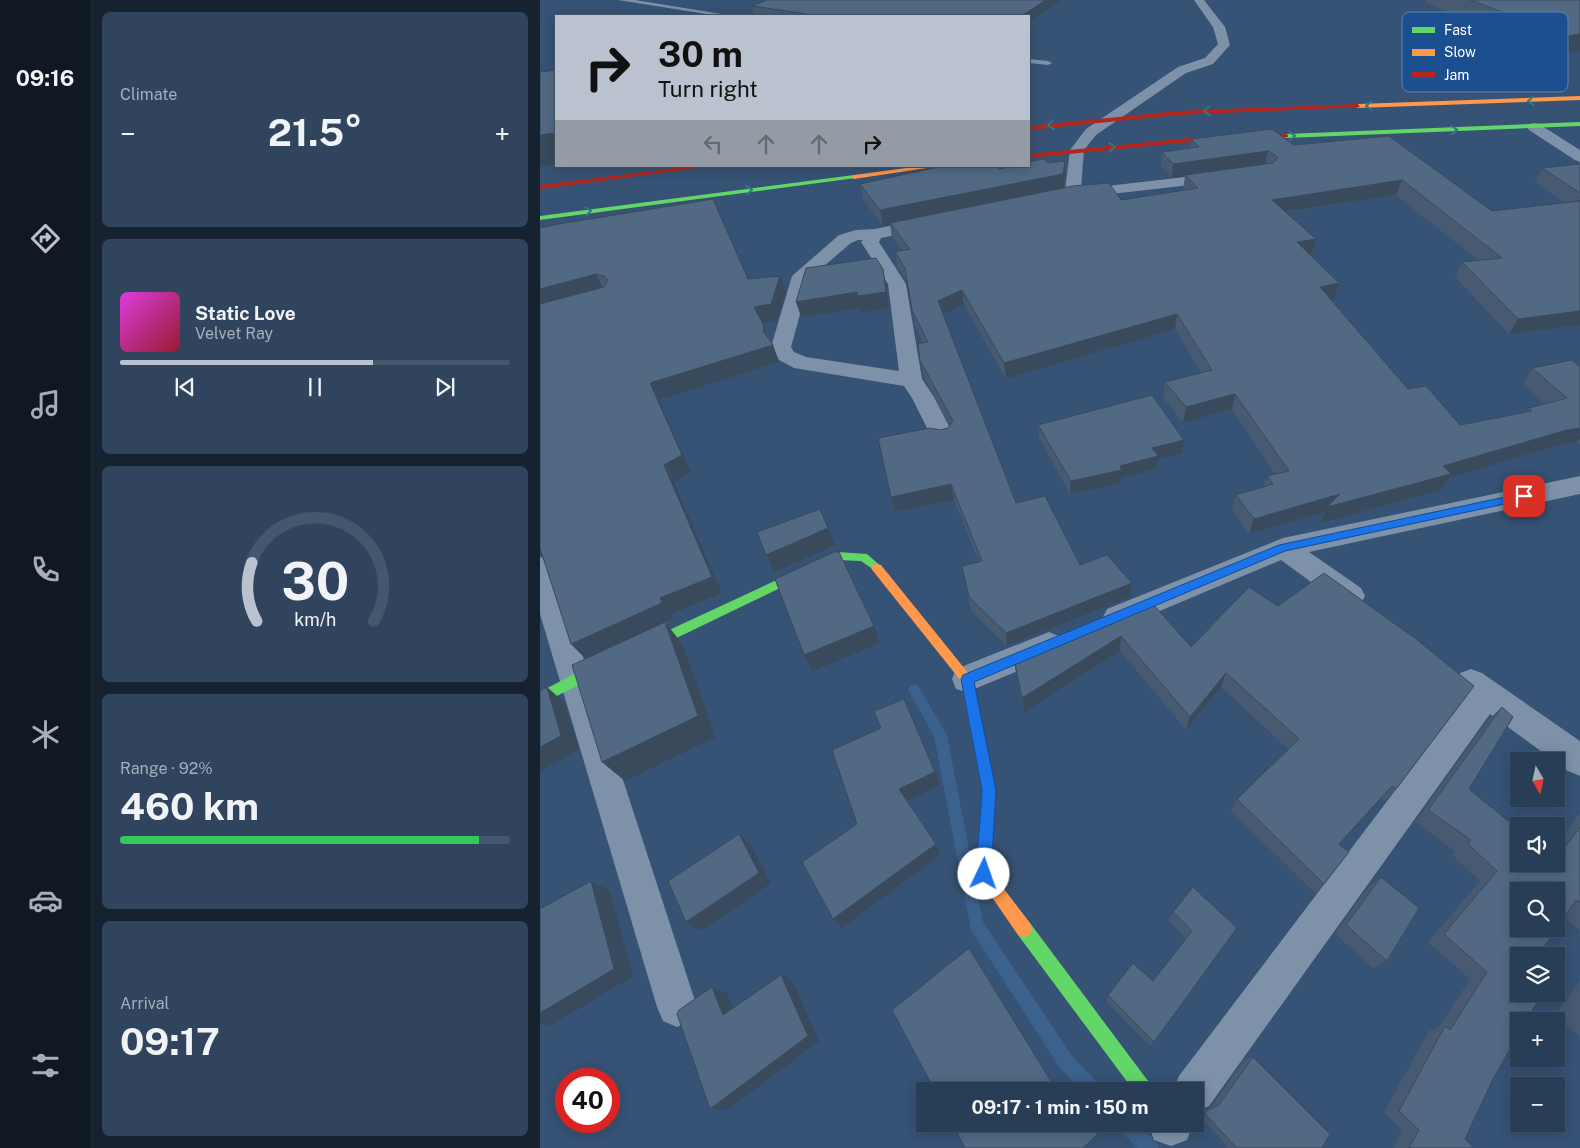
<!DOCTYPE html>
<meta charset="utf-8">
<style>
body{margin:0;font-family:"Public Sans",sans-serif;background:#30455d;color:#f1f3f6;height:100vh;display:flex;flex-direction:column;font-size:19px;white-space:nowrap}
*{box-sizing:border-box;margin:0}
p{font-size:16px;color:#a5aeba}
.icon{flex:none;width:28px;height:28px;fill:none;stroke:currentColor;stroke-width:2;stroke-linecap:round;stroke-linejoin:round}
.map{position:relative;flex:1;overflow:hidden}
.drawer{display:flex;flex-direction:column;gap:12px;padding:12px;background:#162230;width:450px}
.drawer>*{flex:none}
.guide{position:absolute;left:15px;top:15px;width:475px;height:152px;border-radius:0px;box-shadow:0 2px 12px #0003,0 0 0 1px #44576d;background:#b9c2ce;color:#111;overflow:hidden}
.needle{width:32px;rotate:171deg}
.fabs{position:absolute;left:970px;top:752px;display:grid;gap:10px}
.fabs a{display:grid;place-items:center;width:55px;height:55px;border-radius:0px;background:#283e57;box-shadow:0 2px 12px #0003,0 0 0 1px #44576d;font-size:25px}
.speed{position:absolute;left:15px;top:1068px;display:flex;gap:10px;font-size:25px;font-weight:700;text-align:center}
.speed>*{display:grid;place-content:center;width:65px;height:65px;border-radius:50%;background:#283e57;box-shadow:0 2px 12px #0003,0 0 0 1px #44576d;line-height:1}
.speed .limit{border:8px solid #d22;background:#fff;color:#111}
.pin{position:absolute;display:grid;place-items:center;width:42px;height:42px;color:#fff;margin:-21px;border-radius:10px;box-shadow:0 2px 8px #0006}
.me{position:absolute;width:55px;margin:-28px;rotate:3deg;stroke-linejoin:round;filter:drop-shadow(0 0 4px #0008)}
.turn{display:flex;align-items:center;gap:18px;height:105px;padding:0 20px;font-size:22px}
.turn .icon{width:65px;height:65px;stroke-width:2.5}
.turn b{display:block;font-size:35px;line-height:42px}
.lanes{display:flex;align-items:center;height:48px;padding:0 20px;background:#0003;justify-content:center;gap:25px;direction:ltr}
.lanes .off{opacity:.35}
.big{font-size:38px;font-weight:700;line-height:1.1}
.drawer .tile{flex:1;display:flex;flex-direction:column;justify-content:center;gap:8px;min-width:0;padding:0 18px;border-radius:8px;background:#30455d}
.drawer .dial{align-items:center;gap:0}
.dial svg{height:130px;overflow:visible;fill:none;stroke:#44576d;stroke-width:7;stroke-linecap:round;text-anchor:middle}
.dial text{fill:#f1f3f6;stroke:none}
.song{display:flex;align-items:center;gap:15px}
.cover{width:60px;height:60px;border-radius:8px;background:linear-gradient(135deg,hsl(300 70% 55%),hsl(350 70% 35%))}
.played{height:5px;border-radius:2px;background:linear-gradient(90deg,#b9c2ce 65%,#44576d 65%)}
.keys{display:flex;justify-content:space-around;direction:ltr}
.heat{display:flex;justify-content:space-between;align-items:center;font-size:28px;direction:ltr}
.charge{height:8px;border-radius:4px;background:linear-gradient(90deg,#34c759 92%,#44576d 0)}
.trip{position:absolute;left:376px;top:1082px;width:288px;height:50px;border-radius:0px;background:#283e57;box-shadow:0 2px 12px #0003,0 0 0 1px #44576d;font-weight:700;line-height:50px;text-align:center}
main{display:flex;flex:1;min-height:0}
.tab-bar{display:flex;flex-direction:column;width:90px;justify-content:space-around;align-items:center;background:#101923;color:#a5aeba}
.tab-bar .icon{width:35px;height:35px}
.tab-bar .on{color:#b9c2ce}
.tab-bar b{font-size:22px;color:#f1f3f6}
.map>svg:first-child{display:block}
</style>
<main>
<nav class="tab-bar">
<b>09:16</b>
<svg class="icon on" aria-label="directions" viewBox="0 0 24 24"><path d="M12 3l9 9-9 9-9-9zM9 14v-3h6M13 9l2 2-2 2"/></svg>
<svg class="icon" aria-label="music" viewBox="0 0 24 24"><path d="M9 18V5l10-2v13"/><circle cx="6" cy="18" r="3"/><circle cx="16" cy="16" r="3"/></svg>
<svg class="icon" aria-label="phone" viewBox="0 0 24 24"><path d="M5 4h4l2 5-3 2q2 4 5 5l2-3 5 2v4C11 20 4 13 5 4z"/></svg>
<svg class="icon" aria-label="climate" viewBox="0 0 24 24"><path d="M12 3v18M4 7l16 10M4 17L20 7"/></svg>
<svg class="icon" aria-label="car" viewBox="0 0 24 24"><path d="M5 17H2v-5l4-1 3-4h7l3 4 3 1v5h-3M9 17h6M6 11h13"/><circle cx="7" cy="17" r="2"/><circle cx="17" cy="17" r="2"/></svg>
<svg class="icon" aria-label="filters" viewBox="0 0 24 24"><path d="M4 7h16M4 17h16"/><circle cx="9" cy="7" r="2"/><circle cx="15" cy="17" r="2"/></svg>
</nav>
<section class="drawer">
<div class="tile"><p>Climate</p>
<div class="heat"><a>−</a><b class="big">21.5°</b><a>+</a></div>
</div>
<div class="tile">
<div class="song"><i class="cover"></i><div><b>Static Love</b><p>Velvet Ray</p></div></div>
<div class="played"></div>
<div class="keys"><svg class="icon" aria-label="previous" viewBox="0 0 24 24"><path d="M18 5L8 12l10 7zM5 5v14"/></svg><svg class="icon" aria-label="pause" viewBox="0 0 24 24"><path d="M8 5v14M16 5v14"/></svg><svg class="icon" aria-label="next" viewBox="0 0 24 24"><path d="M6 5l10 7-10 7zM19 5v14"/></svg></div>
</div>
<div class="tile dial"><svg viewBox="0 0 100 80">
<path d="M14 69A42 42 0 1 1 86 69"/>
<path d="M14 69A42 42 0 0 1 11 33" stroke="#b9c2ce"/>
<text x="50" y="56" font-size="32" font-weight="700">30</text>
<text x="50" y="72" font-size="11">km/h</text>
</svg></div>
<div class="tile"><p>Range · 92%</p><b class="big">460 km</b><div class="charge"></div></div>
<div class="tile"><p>Arrival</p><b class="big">09:17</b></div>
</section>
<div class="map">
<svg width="1040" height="1148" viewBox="0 0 1040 1148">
<rect width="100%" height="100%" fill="#365274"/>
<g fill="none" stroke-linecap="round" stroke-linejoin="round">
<g fill="#3b618d" fill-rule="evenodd">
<polygon points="374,684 378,686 407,735 443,922 532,1056 560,1085 563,1091 542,1091 520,1068 431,930 394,736 368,690 370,686"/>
<polygon points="577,1124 599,1124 616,1142 619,1148 597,1148 580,1130"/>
</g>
<g fill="#7d92a8" fill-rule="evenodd">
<polygon points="78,0 95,0 194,16 179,16"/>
<polygon points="489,59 508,61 512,63 508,65 489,63"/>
</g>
<g fill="#7d92a8" fill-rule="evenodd">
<polygon points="654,0 664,0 685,27 690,45 673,64 646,73 556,135 544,150 541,189 680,173 686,175 688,178 686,181 535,198 504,205 498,203 496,200 498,197 525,191 530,150 546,129 638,67 665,58 678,44 673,27"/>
<polygon points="994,123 999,124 1040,150 1040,162 1035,160 989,130 987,127 989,124"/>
<path d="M389 218 395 219 398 223 395 227 341 238 339 242 366 284 382 379 394 397 414 436 410 442 402 444 394 442 372 398 364 386 254 368 239 360 231 347 252 276 299 235 316 230 335 229ZM318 240H323L321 242 348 284 359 371 266 357 254 352 251 347 270 278 311 243Z"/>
<polygon points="1040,476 1040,494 769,552 821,588 825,596 821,604 811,607 801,604 741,560 577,629 567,625 563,617 567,609 743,538"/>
<polygon points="0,557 10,560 14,568 157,1007 151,1021 137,1027 123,1021 117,1007 0,614"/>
<polygon points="509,632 519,636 524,645 519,654 427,692 416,689 412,679 416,669"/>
<polygon points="931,669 942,673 1040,741 1040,776 1028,771 950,714 669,1106 655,1112 655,1091 633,1091 639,1076 926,697 920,693 916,683 920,673"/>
<polygon points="608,1124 653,1124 647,1140 631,1146 614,1140"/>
</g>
<g fill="#63d668" fill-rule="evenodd">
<polygon points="1040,122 1040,126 746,138 743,136 746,134"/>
<polygon points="314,175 316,176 316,178 0,220 0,216"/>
<polygon points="297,552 327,554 343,568 341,571 337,572 321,561 298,560 0,704 0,692 30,676"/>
<polygon points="484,921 490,923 611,1085 614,1091 594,1091 478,935 476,929 478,923"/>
</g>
<g fill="#ff974d" fill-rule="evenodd">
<polygon points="1040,96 1040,100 818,108 815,106 818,104"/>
<polygon points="381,166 400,166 314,179 311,177 314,175"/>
<polygon points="337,564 341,565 433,679 456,790 451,872 490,923 492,929 490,935 484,937 478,935 436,874 442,790 421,681 333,571 331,568 333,565"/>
</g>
<g fill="#b3261e" fill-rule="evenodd">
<polygon points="818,104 820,107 638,115 489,130 489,126 638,111"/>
<polygon points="746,134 748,135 748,137 660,141 489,158 489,154 660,137"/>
<polygon points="153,166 173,166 0,189 0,185"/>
</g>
</g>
<g fill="#475a72">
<polygon points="522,0 489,22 489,16 215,16 212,6"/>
<polygon points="886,0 1040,0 1040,51 1018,56 885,3"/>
<polygon points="849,136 952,211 1024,203 995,182 1002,168 1040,164 1040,325 969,334 915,277 922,262 938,260 856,195 746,212 776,239 772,254 769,254 799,283 794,299 790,299 868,389 920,425 987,412 989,408 1005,404 983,384 992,368 1040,367 1040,444 1037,442 1015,446 909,478 901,490 781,523 785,512 709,534 692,510 696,495 724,487 727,476 735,474 692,409 643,423 623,398 625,382 661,373 635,329 466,379 424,305 403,315 476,503 540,565 590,597 467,646 431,611 422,566 439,562 414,500 355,512 351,497 400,430 408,428 410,426 383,375 378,344 383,343 375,325 368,283 358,267 355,252 363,251 352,238 350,224 343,226 323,200 320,184 424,167 459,169 525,161 525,176 523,189 581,200 644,190 643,190 645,176 632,178 621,166 622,152 650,148 651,139 754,145"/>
<polygon points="0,228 208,279 246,292 237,321 223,323 230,340 233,345 239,362 119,400 151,472 134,482 182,593 131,614 133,619 125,622 143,645 176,737 85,781 62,762 46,659 31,644 2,551 0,550"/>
<polygon points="498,425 644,440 642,453 618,459 616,469 581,478 581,483 530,494 499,438"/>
<polygon points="611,602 651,647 856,789 845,801 841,798 799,844 784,884 775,893 691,811 697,799 749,750 681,687 646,730 580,651 484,712 476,673 474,659"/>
<polygon points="962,707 929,789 1016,864 1016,845 1040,813 1040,931 1025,917 979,956 953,1079 925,1139 934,1148 853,1148 862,1130 844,1112 889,1031 898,1028 930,979 888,942 940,881 912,855 915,851 875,822 947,721"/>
<polygon points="841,877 847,961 833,968 795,934 828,887"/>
<polygon points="633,912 697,928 614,1042 610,1046 566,1001 568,995 613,981 646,938 628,921"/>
<polygon points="1040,981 1040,1038 1015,1015"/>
<polygon points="713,1057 782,1148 689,1148 658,1115 660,1112 671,1107 704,1060"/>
</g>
<g fill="#394a5c">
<polygon points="506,0 522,0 489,22 489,16 481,16"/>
<polygon points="1040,34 1040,51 1018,56 1027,36"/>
<polygon points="16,133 16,164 0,166 0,135"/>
<polygon points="728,151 725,165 632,178 633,164"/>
<polygon points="525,161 525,176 523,190 350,223 350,224 343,226 340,210"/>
<polygon points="862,180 856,195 729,214 732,200"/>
<polygon points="776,239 772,254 753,257 757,242"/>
<polygon points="343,269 346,285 349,308 322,312 321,308 261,317 256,302"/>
<polygon points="56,274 64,290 0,308 0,289"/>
<polygon points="240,276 246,292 237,321 220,324 214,307"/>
<polygon points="799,283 794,299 775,302 780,287"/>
<polygon points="422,290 424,305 400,316 398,301"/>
<polygon points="1040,311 1040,325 969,334 978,319"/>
<polygon points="637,314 635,329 466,379 464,363"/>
<polygon points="224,326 230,343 233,345 239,362 119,400 151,472 134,482 182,593 131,614 133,619 125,622 143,645 176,737 85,781 62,762 46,659 31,644 120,598 124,465 110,383 223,331"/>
<polygon points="695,394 692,409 643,423 646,407"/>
<polygon points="1040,428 1040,438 1037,442 1015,446 909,478 901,490 781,523 785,512 709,534 714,519 800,494 903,466 1027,430"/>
<polygon points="644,440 642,453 618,459 616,469 581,478 581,483 530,494 531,481 612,448"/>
<polygon points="411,484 414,500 355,512 351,497"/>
<polygon points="288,528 295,545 235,572 226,555"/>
<polygon points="592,583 590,597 467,646 466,633"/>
<polygon points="334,626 340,643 273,671 264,655"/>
<polygon points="581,636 580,651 484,712 482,698"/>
<polygon points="686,673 681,687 646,730 650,717"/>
<polygon points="7,687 24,702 39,750 0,771 0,747"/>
<polygon points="395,772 400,785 365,802 359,789"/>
<polygon points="199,834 211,846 231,883 161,931 146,922"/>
<polygon points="396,844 400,855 302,928 293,919"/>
<polygon points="51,881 70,891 93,976 10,1026 0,1024 0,1013"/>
<polygon points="241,975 253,982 279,1041 187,1110 170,1109"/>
<polygon points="172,987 187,993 198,1021 183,1015"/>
</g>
<g fill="#526984" stroke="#394a5c" fill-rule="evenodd">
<polygon points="227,0 506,0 481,16 280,16 212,6"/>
<polygon points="930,0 1040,0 1040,34 1027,36"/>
<polygon points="16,70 16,133 0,135 0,72"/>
<polygon points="732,129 754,145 849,136 952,211 1040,201 1040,311 978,319 922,262 962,258 862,180 732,200 776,239 757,242 799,283 780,287 868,389 886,386 920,425 992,411 989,408 1027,398 992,368 1032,360 1040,367 1040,428 1027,430 903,466 911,474 787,507 800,494 714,519 696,495 733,484 727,476 749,471 695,394 646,407 625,382 672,370 637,314 464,363 422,290 398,301 476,503 505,496 540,565 567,555 592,583 466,633 429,597 422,566 442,561 411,484 351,497 338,438 390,428 400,430 408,428 413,421 380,360 378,344 388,342 372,310 365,268 355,252 370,249 350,223 533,186 569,183 581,200 658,188 645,175 733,163 738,158 734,154 728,151 633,164 622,152 659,147 651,139"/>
<polygon points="503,159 508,163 525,161 523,174 340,210 320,184 403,166 423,166 424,167 431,166 457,166 459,169 472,166 489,166 489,162"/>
<polygon points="1040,164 1040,193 1002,168"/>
<polygon points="173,199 208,279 240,276 231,304 214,307 224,326 223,331 233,345 110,383 142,455 124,465 172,577 120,598 122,603 31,644 0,548 0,304 64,287 68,280 64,276 56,274 0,289 0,228 19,224"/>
<polygon points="336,258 343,269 346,292 318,296 317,292 256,302 266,268"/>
<polygon points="612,395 644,440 612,448 618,456 580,466 582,470 531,481 498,425"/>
<polygon points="280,509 288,528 226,555 217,532"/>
<polygon points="294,552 299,552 334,626 264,655 235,579"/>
<polygon points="784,573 876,639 934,686 856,789 852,786 799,844 809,852 784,884 697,799 759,739 686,673 650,717 581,636 482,698 474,659 611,602 651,647 709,587 738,606"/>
<polygon points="125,622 158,716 62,762 32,665"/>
<polygon points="7,687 21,736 0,747 0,691"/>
<polygon points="364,699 395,772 359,789 396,844 293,919 262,862 317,824 292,750 341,728 334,711"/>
<path d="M962 707 973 717 929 789 979 830V864H1016V859L1040 827V903L1036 900 998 956H979V994H1002L986 1021H979V1034L953 1079 925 1139 934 1148H869L879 1130 859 1111 905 1026 910 1030 947 972 904 934 957 871 928 844 931 840 888 810ZM979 891H1016V929H979Z"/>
<polygon points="199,834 219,873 146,922 128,881"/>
<polygon points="841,877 879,908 847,961 806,925"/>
<polygon points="51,881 74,969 0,1013 0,909"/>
<polygon points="653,887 697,928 614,1042 568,995 593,963 613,981 652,931 633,912"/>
<polygon points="429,948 517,1091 395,1091 352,1010"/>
<polygon points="241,975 268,1036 170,1109 137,1014 139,1010 172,987 183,1015"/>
<polygon points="713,1057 790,1134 782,1148 697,1148 665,1114 667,1110 678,1106"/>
<polygon points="528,1086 532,1091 522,1091"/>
<polygon points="412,1124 551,1124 558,1134 543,1148 425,1148"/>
</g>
<defs><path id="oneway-chevron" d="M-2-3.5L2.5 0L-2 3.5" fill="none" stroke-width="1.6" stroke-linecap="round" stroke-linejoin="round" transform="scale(1.25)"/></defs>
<g stroke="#317883">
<use href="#oneway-chevron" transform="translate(991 101) rotate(177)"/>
<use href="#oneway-chevron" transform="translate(829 106) rotate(178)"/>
<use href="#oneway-chevron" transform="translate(667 111) rotate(176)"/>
<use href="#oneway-chevron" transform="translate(511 125) rotate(173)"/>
<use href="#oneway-chevron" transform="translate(914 130) rotate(-2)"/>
<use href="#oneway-chevron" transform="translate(752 136) rotate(-2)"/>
<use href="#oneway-chevron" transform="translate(572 147) rotate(-5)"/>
<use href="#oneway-chevron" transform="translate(209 190) rotate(-7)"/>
<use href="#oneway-chevron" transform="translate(48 211) rotate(-8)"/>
</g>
<polygon fill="#1a73e8" stroke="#114b97" points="984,493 988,494 990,496 988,499 745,551 434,682 456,790 451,874 449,879 444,882 438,879 436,874 442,790 421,679 423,675 739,545"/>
<rect x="862" y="12" width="166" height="80" rx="8" fill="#1b4f8f" stroke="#5f84b1" stroke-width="1"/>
<rect x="872" y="27" width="23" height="6" fill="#63d668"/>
<rect x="872" y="49" width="23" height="7" fill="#ff974d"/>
<rect x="872" y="72" width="23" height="6" fill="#b3261e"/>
<g font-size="14" fill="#fff">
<text x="904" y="35">Fast</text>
<text x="904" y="57">Slow</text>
<text x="904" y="80">Jam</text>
</g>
</svg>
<div class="fabs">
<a><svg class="needle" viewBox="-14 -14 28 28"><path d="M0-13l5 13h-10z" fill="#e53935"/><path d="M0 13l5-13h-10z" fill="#a5aeba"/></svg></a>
<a><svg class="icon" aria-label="sound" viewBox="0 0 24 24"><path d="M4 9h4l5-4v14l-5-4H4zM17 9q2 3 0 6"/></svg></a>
<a><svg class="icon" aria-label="search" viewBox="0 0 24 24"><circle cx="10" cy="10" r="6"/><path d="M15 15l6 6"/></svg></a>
<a><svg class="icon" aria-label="layers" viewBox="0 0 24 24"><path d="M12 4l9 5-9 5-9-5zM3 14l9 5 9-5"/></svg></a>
<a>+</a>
<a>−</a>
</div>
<div class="speed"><div class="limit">40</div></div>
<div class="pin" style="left:984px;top:496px;background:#d93025"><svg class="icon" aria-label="arrive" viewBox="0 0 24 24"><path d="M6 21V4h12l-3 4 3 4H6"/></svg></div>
<svg class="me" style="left:444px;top:874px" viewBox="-20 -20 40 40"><circle r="19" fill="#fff"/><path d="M0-13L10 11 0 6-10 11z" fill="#1a73e8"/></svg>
<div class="trip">09:17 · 1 min · 150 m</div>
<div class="guide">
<div class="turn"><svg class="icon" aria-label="right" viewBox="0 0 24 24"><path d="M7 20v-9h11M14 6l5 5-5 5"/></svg><div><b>30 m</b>Turn right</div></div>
<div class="lanes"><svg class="icon off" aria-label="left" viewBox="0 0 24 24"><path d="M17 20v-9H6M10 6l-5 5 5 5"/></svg><svg class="icon off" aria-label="ahead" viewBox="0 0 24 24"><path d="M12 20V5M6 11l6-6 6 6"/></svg><svg class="icon off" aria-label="ahead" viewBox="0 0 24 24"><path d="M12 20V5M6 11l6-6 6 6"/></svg><svg class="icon" aria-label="right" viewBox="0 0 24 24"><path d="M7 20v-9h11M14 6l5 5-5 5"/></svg></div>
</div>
</div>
</main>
